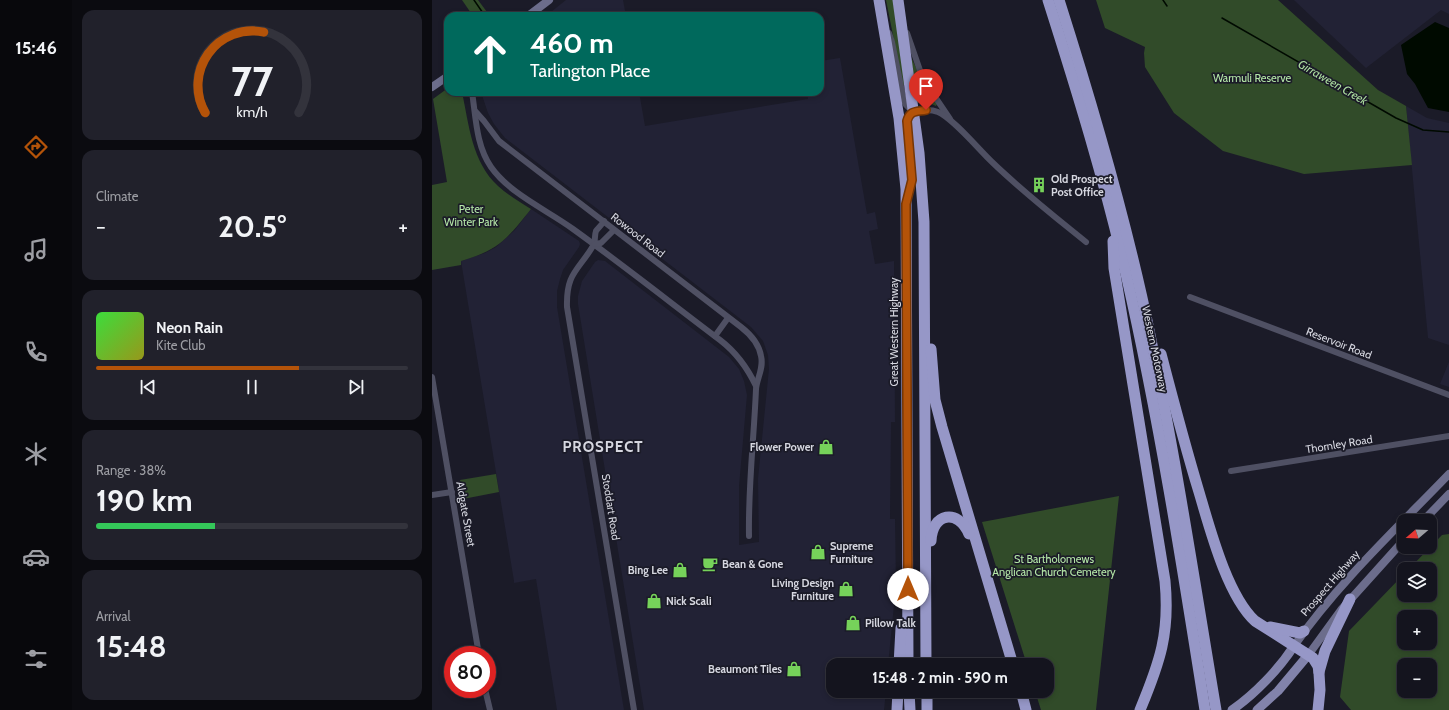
<!DOCTYPE html>
<meta charset="utf-8">
<style>
body{margin:0;font-family:Cabin,sans-serif;background:#21212b;color:#f1f3f6;height:100vh;display:flex;flex-direction:column;font-size:15px;white-space:nowrap}
*{box-sizing:border-box;margin:0}
p{font-size:13px;color:#9d9ea4}
.icon{flex:none;width:22px;height:22px;fill:none;stroke:currentColor;stroke-width:2;stroke-linecap:round;stroke-linejoin:round}
.map{position:relative;flex:1;overflow:hidden}
.drawer{display:flex;flex-direction:column;gap:10px;padding:10px;background:#0b0b10;width:360px}
.drawer>*{flex:none}
.top-card{position:absolute;left:12px;top:12px;width:380px;height:84px;border-radius:12px;box-shadow:0 2px 6px #0003,0 0 0 1px #33333c;background:#00695c;color:#fff;overflow:hidden}
.needle{width:26px;rotate:251deg}
.controls{position:absolute;left:965px;top:514px;display:grid;gap:8px}
.controls a{display:grid;place-items:center;width:40px;height:40px;border-radius:8px;background:#14141e;box-shadow:0 2px 6px #0003,0 0 0 1px #33333c;font-size:20px}
.speed{position:absolute;left:12px;top:646px;display:flex;gap:8px;font-size:20px;font-weight:700;text-align:center}
.speed>*{display:grid;place-content:center;width:52px;height:52px;border-radius:50%;background:#14141e;box-shadow:0 2px 6px #0003,0 0 0 1px #33333c;line-height:1}
.speed .limit{border:6px solid #d22;background:#fff;color:#111}
.pin{position:absolute;display:grid;place-items:center;width:34px;height:34px;color:#fff;margin:-41px -17px;border-radius:50% 50% 50% 0;rotate:-45deg;box-shadow:0 0 4px #0007}
.pin .icon{rotate:45deg}
.me{position:absolute;width:44px;margin:-22px;rotate:0deg;stroke-linejoin:round;filter:drop-shadow(0 0 3px #0008)}
.turn{display:flex;align-items:center;gap:14px;height:84px;padding:0 20px;font-size:18px}
.turn .icon{width:52px;height:52px;stroke-width:2.5}
.turn b{display:block;font-size:28px;line-height:34px}
.big{font-size:30px;font-weight:700;line-height:1.1}
.drawer .widget{flex:1;display:flex;flex-direction:column;justify-content:center;gap:6px;min-width:0;padding:0 14px;border-radius:12px;background:#21212b}
.drawer .dial{align-items:center;gap:0}
.dial svg{height:104px;overflow:visible;fill:none;stroke:#33333c;stroke-width:7;stroke-linecap:round;text-anchor:middle}
.dial text{fill:#f1f3f6;stroke:none}
.song{display:flex;align-items:center;gap:12px}
.cover{width:48px;height:48px;border-radius:6px;background:linear-gradient(135deg,hsl(120 70% 55%),hsl(60 70% 35%))}
.played{height:4px;border-radius:2px;background:linear-gradient(90deg,#b45309 65%,#33333c 65%)}
.keys{display:flex;justify-content:space-around;direction:ltr}
.heat{display:flex;justify-content:space-between;align-items:center;font-size:22px;direction:ltr}
.charge{height:6px;border-radius:3px;background:linear-gradient(90deg,#34c759 38%,#33333c 0)}
.trip{position:absolute;left:394px;top:658px;width:228px;height:40px;border-radius:12px;background:#14141e;box-shadow:0 2px 6px #0003,0 0 0 1px #33333c;font-weight:700;line-height:40px;text-align:center}
main{display:flex;flex:1;min-height:0}
.tab-bar{display:flex;flex-direction:column;width:72px;justify-content:space-around;align-items:center;background:#08080c;color:#9d9ea4}
.tab-bar .icon{width:28px;height:28px}
.tab-bar .selected{color:#b45309}
.tab-bar b{font-size:18px;color:#f1f3f6}
.map>svg:first-child{display:block}
</style>
<main>
<nav class="tab-bar">
<b>15:46</b>
<svg class="icon selected" aria-label="directions" viewBox="0 0 24 24"><path d="M12 3l9 9-9 9-9-9zM9 14v-3h6M13 9l2 2-2 2"/></svg>
<svg class="icon" aria-label="music" viewBox="0 0 24 24"><path d="M9 18V5l10-2v13"/><circle cx="6" cy="18" r="3"/><circle cx="16" cy="16" r="3"/></svg>
<svg class="icon" aria-label="phone" viewBox="0 0 24 24"><path d="M5 4h4l2 5-3 2q2 4 5 5l2-3 5 2v4C11 20 4 13 5 4z"/></svg>
<svg class="icon" aria-label="climate" viewBox="0 0 24 24"><path d="M12 3v18M4 7l16 10M4 17L20 7"/></svg>
<svg class="icon" aria-label="car" viewBox="0 0 24 24"><path d="M5 17H2v-5l4-1 3-4h7l3 4 3 1v5h-3M9 17h6M6 11h13"/><circle cx="7" cy="17" r="2"/><circle cx="17" cy="17" r="2"/></svg>
<svg class="icon" aria-label="filters" viewBox="0 0 24 24"><path d="M4 7h16M4 17h16"/><circle cx="9" cy="7" r="2"/><circle cx="15" cy="17" r="2"/></svg>
</nav>
<section class="drawer">
<div class="widget dial"><svg viewBox="0 0 100 80">
<path d="M14 69A42 42 0 1 1 86 69"/>
<path d="M14 69A42 42 0 0 1 59 7" stroke="#b45309"/>
<text x="50" y="56" font-size="32" font-weight="700">77</text>
<text x="50" y="72" font-size="11">km/h</text>
</svg></div>
<div class="widget"><p>Climate</p>
<div class="heat"><a>−</a><b class="big">20.5°</b><a>+</a></div>
</div>
<div class="widget">
<div class="song"><i class="cover"></i><div><b>Neon Rain</b><p>Kite Club</p></div></div>
<div class="played"></div>
<div class="keys"><svg class="icon" aria-label="previous" viewBox="0 0 24 24"><path d="M18 5L8 12l10 7zM5 5v14"/></svg><svg class="icon" aria-label="pause" viewBox="0 0 24 24"><path d="M8 5v14M16 5v14"/></svg><svg class="icon" aria-label="next" viewBox="0 0 24 24"><path d="M6 5l10 7-10 7zM19 5v14"/></svg></div>
</div>
<div class="widget"><p>Range · 38%</p><b class="big">190 km</b><div class="charge"></div></div>
<div class="widget"><p>Arrival</p><b class="big">15:48</b></div>
</section>
<div class="map">
<svg width="1017" height="710" viewBox="0 0 1017 710">
<rect width="100%" height="100%" fill="#1b1b28"/>
<g fill="#222235">
<polygon points="134,0 191,0 194,16 114,16"/>
<polygon points="862,0 1017,0 1017,14 1009,10 934,68"/>
<polygon points="408,58 435,214 443,212 446,229 437,231 443,264 462,261 463,422 459,422 458,519 463,519 464,585 456,665 401,665 401,691 454,691 452,710 212,710 146,304 146,296 150,281 163,262 166,260 173,261 297,357 307,369 312,381 315,395 307,486 307,545 327,542 326,479 337,369 336,355 331,341 319,327 73,138 62,124 56,113 49,92 207,92 213,126 376,99 375,92 388,92 388,61"/>
<polygon points="974,106 995,118 1017,123 1017,345 996,338"/>
<polygon points="99,209 147,241 148,244 147,247 131,270 128,279 125,291 125,307 192,710 125,710 104,579 82,583 82,581 29,261 53,253 64,247 82,231"/>
<polygon points="1017,362 1017,387 1008,384"/>
</g>
<g fill="#314b29" fill-rule="evenodd">
<polygon points="30,0 46,0 58,16 41,16"/>
<polygon points="454,0 461,0 473,85 471,85"/>
<polygon points="664,0 846,0 946,90 974,106 980,165 872,174 791,151 742,113 713,67 712,53 713,47 673,28"/>
<polygon points="479,58 480,59 493,87 505,104 504,106 497,103 486,103 485,101"/>
<path d="M16 88V92H30C37 125 40 162 66 186 76 195 88 202 99 209 75 239 67 250 29 261V265L0 270V185L15 182 1 99Z"/>
<polygon points="64,474 67,492 31,499 28,480"/>
<polygon points="687,496 664,710 609,710 603,691 615,691 615,665 595,665 550,522"/>
<path d="M1017 534V710H919L908 697 917 631 972 574V595H998V569H977L1010 535ZM972 617H998V643H972ZM972 665H998V691H972Z"/>
</g>
<polygon fill="#000a00" points="1003,22 1017,28 1017,112 996,108 983,84 975,74 969,45"/>
<g fill="none" stroke-linecap="round" stroke-linejoin="round">
<g stroke="#000a00" stroke-width="1.5">
<polyline points="42,0 53,16"/>
<polyline points="731,0 735,6"/>
<polyline points="790,18 964,118 991,130 1017,132"/>
</g>
<g stroke="#4f5063" stroke-width="6">
<polyline points="457,33 460,42 472,101 474,105 480,111"/>
<polyline points="475,33 491,79 518,119"/>
<path d="M40 92C44 118 44 145 59 167 78 194 115 210 141 229 191 265 239 303 288 340 305 353 315 367 324 386"/>
<path d="M44 112 52 121 67 141 309 327C318 334 327 344 329 356 332 368 325 378 324 389 322 438 316 487 317 536"/>
<path d="M478 191 480 180 475 124 477 115C482 109 499 109 506 112 522 119 547 150 560 162 590 191 622 216 654 242"/>
<path d="M172 221C170 225 166 228 164 231 162 236 164 242 161 246 146 271 134 273 135 307L202 710"/>
<polyline points="163,244 169,243 182,230"/>
<polyline points="758,297 1017,395"/>
<polyline points="283,336 296,318"/>
<polyline points="0,377 47,655"/>
<polyline points="799,471 1017,436"/>
<polyline points="0,495 20,492"/>
<polyline points="53,689 58,710"/>
</g>
<g stroke="#6c6d8c" stroke-width="8">
<polyline points="96,16 117,0"/>
<polyline points="0,87 16,76"/>
<polyline points="991,521 1017,494"/>
<path d="M862 646C906 583 964 529 1017 474"/>
<polyline points="877,654 909,610 972,540"/>
</g>
<g stroke="#8283ab" stroke-width="9">
<path d="M800 710C823 694 847 669 862 646"/>
<polyline points="825,710 846,691 877,654"/>
</g>
<g stroke="#9697c7" stroke-width="11">
<polyline points="447,0 467,118 474,189 476,665"/>
<polyline points="466,0 487,153 492,222 494,665"/>
<path d="M616 0C645 91 673 182 694 274 727 418 750 564 773 710"/>
<path d="M627 0C662 110 695 222 718 335 744 459 763 585 784 710"/>
<path d="M681 241 682 268 733 581C738 633 728 662 708 710"/>
<polyline points="499,349 503,400 510,427 581,665"/>
<path d="M729 354C741 400 753 446 767 492 778 529 795 595 823 621L881 658 886 666 887 673 888 690 886 710"/>
<path d="M499 541C500 513 526 508 537 534"/>
<polyline points="838,627 868,633 872,631"/>
<polyline points="467,665 469,628"/>
<polyline points="887,672 893,651 918,599"/>
<polyline points="477,691 478,710"/>
<polyline points="495,691 495,710"/>
<polyline points="589,691 594,710"/>
<polyline points="465,710 466,691"/>
</g>
</g>
<g fill="none" stroke-linecap="round" stroke-linejoin="round">
<defs>
<path id="route" d="M476 589 474 204 480 180 475 121C478 110 484 112 494 110"/>
</defs>
<use href="#route" stroke="#753606" stroke-width="10"/>
<use href="#route" stroke="#b45309" stroke-width="7"/>
</g>
<defs>
<symbol id="building-bare" viewBox="-9 -9 18 18"><path d="M-4-6H4V6H1V3H-1V6H-4ZM-2.5-4.3h1.7v1.8h-1.7ZM.8-4.3h1.7v1.8H.8ZM-2.5-1h1.7V.8h-1.7ZM.8-1h1.7V.8H.8Z" fill="#76d25a" stroke="#1b1b28" stroke-width="2.5" paint-order="stroke"/></symbol>
<symbol id="shop-bare" viewBox="-9 -9 18 18"><path d="M-5-2.5h2.3a2.7 3.5 0 0 1 5.4 0H5L5.5 6h-11ZM-1.5-2.5h3a1.5 2.3 0 0 0-3 0Z" fill="#76d25a" stroke="#1b1b28" stroke-width="2.5" paint-order="stroke"/></symbol>
<symbol id="cafe-bare" viewBox="-9 -9 18 18"><path d="M-5.5-4.5H6V0H3Q3 3.5 0 3.5H-2.5Q-5.5 3.5-5.5 0ZM3-3.2v2h1.7v-2ZM-6 4.5H4V6H-6Z" fill="#76d25a" stroke="#1b1b28" stroke-width="2.5" paint-order="stroke"/></symbol>
</defs>
<g fill-rule="evenodd">
<use href="#building-bare" x="596" y="174" width="22" height="22"/>
<use href="#shop-bare" x="383" y="436" width="22" height="22"/>
<use href="#shop-bare" x="375" y="541" width="22" height="22"/>
<use href="#cafe-bare" x="267" y="553" width="22" height="22"/>
<use href="#shop-bare" x="237" y="559" width="22" height="22"/>
<use href="#shop-bare" x="403" y="578" width="22" height="22"/>
<use href="#shop-bare" x="211" y="590" width="22" height="22"/>
<use href="#shop-bare" x="410" y="612" width="22" height="22"/>
<use href="#shop-bare" x="351" y="658" width="22" height="22"/>
</g>
<g text-anchor="middle" dominant-baseline="central" stroke-width="3.5" stroke-linejoin="round" paint-order="stroke">
<g font-size="11" fill="#b5e8a8" stroke="#1b1b28">
<text x="820" y="78">Warmuli Reserve</text>
<text x="39" y="209">Peter<tspan x="39" dy="13">Winter Park</tspan></text>
<text x="622" y="559">St Bartholomews<tspan x="622" dy="13">Anglican Church Cemetery</tspan></text>
</g>
<g font-size="11" font-weight="bold" fill="#d6d7e0" stroke="#1b1b28" text-anchor="start">
<text x="619" y="179">Old Prospect<tspan x="619" dy="13">Post Office</tspan></text>
<text x="382" y="447" text-anchor="end">Flower Power</text>
<text x="398" y="546">Supreme<tspan x="398" dy="13">Furniture</tspan></text>
<text x="290" y="564">Bean &amp; Gone</text>
<text x="236" y="570" text-anchor="end">Bing Lee</text>
<text x="402" y="583" text-anchor="end">Living Design<tspan x="402" dy="13">Furniture</tspan></text>
<text x="234" y="601">Nick Scali</text>
<text x="433" y="623">Pillow Talk</text>
<text x="350" y="669" text-anchor="end">Beaumont Tiles</text>
</g>
<g font-size="11" fill="#d6d7e0" stroke="#1b1b28">
<text transform="translate(206 235) rotate(38)">Rowood Road</text>
<text transform="translate(462 332) rotate(-90)">Great Western Highway</text>
<text transform="translate(907 343) rotate(21)">Reservoir Road</text>
<text transform="translate(723 349) rotate(78)">Western Motorway</text>
<text transform="translate(907 444) rotate(-9)">Thornley Road</text>
<text transform="translate(179 507) rotate(81)">Stoddart Road</text>
<text transform="translate(34 514) rotate(80)">Aldgate Street</text>
<text transform="translate(898 583) rotate(-49)">Prospect Highway</text>
</g>
<g font-size="12" font-style="italic" fill="#addfa0" stroke="#1b1b28">
<text transform="translate(901 82) rotate(30)">Girraween Creek</text>
</g>
<g font-size="15" font-weight="bold" letter-spacing="1" fill="#d6d7e0" stroke="#1b1b28">
<text x="171" y="447">PROSPECT</text>
</g>
</g>
</svg>
<div class="controls">
<a><svg class="needle" viewBox="-14 -14 28 28"><path d="M0-13l5 13h-10z" fill="#e53935"/><path d="M0 13l5-13h-10z" fill="#9d9ea4"/></svg></a>
<a><svg class="icon" aria-label="layers" viewBox="0 0 24 24"><path d="M12 4l9 5-9 5-9-5zM3 14l9 5 9-5"/></svg></a>
<a>+</a>
<a>−</a>
</div>
<div class="speed"><div class="limit">80</div></div>
<div class="pin" style="left:494px;top:110px;background:#d93025"><svg class="icon" aria-label="arrive" viewBox="0 0 24 24"><path d="M6 21V4h12l-3 4 3 4H6"/></svg></div>
<svg class="me" style="left:476px;top:589px" viewBox="-20 -20 40 40"><circle r="19" fill="#fff"/><path d="M0-13L10 11 0 6-10 11z" fill="#b45309"/></svg>
<div class="trip">15:48 · 2 min · 590 m</div>
<div class="top-card">
<div class="turn"><svg class="icon" aria-label="ahead" viewBox="0 0 24 24"><path d="M12 20V5M6 11l6-6 6 6"/></svg><div><b>460 m</b>Tarlington Place</div></div>
</div>
</div>
</main>
